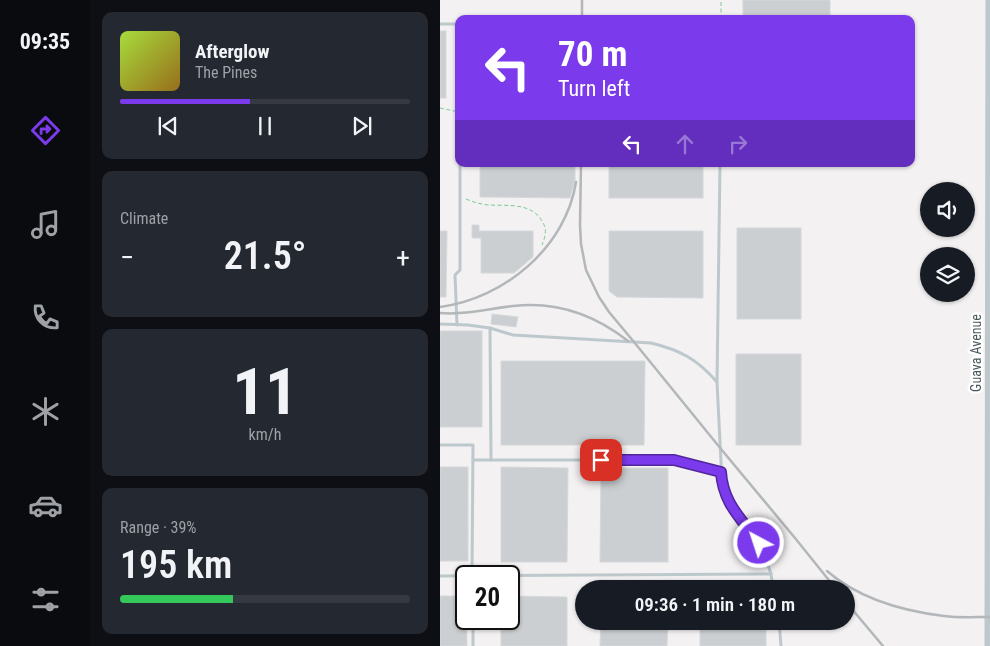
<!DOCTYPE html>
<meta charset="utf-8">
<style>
body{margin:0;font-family:"Roboto Condensed",sans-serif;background:#242831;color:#f1f3f6;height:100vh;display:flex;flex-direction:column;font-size:19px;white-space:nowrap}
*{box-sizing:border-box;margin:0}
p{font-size:16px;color:#9ea1a6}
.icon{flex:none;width:28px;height:28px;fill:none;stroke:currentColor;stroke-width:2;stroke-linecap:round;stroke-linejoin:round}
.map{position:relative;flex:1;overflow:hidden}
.sheet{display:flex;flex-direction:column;gap:12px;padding:12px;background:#0d0f14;width:350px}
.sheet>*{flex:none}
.top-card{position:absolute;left:15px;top:15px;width:460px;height:152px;border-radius:10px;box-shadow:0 1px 4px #0004;background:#7c3aed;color:#fff;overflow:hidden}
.fabs{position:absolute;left:480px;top:182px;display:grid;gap:10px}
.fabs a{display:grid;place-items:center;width:55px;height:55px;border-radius:50%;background:#171b24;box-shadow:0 1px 4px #0004;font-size:25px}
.speed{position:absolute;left:15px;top:565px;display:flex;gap:10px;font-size:25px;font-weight:700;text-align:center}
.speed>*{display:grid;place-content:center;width:65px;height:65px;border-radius:50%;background:#171b24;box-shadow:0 1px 4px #0004;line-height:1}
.speed .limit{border:2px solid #111;border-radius:8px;background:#fff;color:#111}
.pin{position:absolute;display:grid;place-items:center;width:42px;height:42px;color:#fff;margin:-21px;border-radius:10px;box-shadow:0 2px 8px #0006}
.me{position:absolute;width:55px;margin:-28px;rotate:320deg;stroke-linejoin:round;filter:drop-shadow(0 0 4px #0008)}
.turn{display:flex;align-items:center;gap:18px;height:105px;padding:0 20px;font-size:22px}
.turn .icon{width:65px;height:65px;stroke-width:2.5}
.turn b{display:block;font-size:35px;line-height:42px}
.lanes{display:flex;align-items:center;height:48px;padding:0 20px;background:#0003;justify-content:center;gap:25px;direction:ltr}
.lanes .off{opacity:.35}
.big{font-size:38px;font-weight:600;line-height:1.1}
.sheet .card{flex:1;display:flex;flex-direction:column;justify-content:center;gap:8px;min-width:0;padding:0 18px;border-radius:10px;background:#242831}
.sheet .dial{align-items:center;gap:0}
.dial b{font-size:65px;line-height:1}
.song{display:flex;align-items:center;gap:15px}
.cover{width:60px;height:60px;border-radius:8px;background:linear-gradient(135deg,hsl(80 70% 55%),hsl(40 70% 35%))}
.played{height:5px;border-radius:2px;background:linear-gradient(90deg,#7c3aed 45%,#363941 45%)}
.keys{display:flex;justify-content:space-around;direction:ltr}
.heat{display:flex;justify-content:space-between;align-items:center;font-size:28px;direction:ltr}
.charge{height:8px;border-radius:4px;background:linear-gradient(90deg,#34c759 39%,#363941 0)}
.trip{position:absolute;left:135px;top:580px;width:280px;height:50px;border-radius:25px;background:#171b24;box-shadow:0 1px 4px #0004;font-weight:600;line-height:50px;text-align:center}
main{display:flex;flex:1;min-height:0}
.tabs{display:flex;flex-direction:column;width:90px;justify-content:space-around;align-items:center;background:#090b0e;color:#9ea1a6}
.tabs .icon{width:35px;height:35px}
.tabs .selected{color:#7c3aed}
.tabs b{font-size:22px;color:#f1f3f6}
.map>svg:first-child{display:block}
</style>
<main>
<nav class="tabs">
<b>09:35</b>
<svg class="icon selected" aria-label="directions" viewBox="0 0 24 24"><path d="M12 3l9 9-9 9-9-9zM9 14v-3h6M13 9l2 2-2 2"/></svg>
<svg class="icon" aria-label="music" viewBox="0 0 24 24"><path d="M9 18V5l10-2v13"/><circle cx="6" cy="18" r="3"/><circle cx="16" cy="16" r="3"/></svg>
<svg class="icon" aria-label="phone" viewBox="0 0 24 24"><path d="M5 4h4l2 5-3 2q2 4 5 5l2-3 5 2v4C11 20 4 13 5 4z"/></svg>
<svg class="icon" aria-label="climate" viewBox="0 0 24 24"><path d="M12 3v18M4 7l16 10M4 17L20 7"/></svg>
<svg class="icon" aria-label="car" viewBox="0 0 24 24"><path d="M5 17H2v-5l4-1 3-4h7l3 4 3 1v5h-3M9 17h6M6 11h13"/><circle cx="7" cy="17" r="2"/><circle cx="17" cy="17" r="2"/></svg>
<svg class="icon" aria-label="filters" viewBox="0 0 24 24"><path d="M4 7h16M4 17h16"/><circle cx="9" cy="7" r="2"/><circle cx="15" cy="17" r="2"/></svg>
</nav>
<section class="sheet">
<div class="card">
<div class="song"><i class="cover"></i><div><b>Afterglow</b><p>The Pines</p></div></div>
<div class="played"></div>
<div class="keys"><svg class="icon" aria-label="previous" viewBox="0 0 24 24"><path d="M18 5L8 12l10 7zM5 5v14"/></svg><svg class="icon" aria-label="pause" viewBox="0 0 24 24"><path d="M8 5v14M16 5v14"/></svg><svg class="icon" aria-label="next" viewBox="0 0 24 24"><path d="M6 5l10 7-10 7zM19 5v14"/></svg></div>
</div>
<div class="card"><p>Climate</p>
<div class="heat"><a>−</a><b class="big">21.5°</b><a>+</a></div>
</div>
<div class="card dial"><b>11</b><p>km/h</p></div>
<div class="card"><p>Range · 39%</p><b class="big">195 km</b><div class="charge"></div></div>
</section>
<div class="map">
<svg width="550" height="646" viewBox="0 0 550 646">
<rect width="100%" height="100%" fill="#f3f1f1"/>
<g fill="#cbcfd2" stroke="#d5d8dc">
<rect x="303" y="0" width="87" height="19"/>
<rect x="0" y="31" width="6" height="67"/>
<polygon points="40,164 135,164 135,180 130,198 40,197"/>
<rect x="169" y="164" width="94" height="34"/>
<polygon points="32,225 39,225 39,231 93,231 93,257 74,273 41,273 41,238 32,238"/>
<rect x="297" y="228" width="64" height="91"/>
<polygon points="0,231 7,231 6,297 0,297"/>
<polygon points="169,231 263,231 263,298 177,297 169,291"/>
<polygon points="52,314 78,317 76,327 51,324"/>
<rect x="0" y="331" width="42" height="96"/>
<rect x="296" y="354" width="65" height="91"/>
<polygon points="61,361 205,361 204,445 61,445"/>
<rect x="0" y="467" width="28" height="94"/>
<polygon points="61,467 128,468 127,562 61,562"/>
<polygon points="161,468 228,468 228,562 160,562"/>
<polygon points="0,596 26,596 27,646 0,646"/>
<polygon points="69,596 127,597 127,646 61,646 61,619 69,619"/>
<polygon points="161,621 228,621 227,646 160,646"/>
<rect x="260" y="621" width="66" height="25"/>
</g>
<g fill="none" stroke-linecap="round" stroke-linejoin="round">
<g stroke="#7acb93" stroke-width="1" stroke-dasharray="4 2.5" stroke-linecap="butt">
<polyline points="281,19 281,0"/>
<polyline points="0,108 19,112"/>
<path d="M26 199C33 202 40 204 48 205 68 206 93 202 103 223 105 226 106 231 105 234 105 238 103 242 102 245"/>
</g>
<g stroke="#bdc8cd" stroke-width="3">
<polyline points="0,24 19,24"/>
<polyline points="280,164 277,382 282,482 287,499 302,523 312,533 319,543 324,554 331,574 333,589"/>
<path d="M0 324 28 325 50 328 73 335 211 343C240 350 257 359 277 382"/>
<polyline points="17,325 15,275 20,270 20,164"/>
<polyline points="50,328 51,460"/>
<polyline points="0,445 33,445 32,576"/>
<polyline points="33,460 234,460 281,472"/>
<polyline points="0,576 331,574"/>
<polyline points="33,619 33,646"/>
<polyline points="339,621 341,646"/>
</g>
<polyline stroke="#bdc8cd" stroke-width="7" points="548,646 549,0"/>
<g stroke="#b3b7ba" stroke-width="2.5">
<polyline points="142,19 142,0"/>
<polyline points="141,164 140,225 141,244 146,270 159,297 169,312 194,342 281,449 355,538 396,589"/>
<path d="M0 307C64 299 126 247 136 182"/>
<path d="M0 313C25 315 48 309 73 306 116 301 155 315 188 341"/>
<path d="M387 571C418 598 463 611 504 616 519 618 535 617 550 617"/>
<polyline points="406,602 443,646"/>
</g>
</g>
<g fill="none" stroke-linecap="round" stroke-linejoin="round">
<defs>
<path id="route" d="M161 460H234L281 472C283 504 302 519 319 543"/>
</defs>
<use href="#route" stroke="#51269a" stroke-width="12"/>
<use href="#route" stroke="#7c3aed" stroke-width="9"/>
</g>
<g text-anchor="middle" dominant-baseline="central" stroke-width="5" stroke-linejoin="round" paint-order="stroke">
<g font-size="14" fill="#49585d" stroke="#fff">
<text transform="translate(536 353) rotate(-90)">Guava Avenue</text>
</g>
</g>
</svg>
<div class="fabs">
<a><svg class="icon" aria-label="sound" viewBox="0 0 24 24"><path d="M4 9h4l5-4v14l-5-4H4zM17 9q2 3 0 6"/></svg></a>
<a><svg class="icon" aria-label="layers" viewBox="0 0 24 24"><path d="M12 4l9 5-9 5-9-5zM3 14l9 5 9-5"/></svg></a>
</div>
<div class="speed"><div class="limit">20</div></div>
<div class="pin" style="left:161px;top:460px;background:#d93025"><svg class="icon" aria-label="arrive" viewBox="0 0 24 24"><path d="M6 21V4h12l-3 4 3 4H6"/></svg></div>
<svg class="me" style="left:319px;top:543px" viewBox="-20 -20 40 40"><circle r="17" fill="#7c3aed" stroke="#fff" stroke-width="3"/><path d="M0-11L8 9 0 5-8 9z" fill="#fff"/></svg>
<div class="trip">09:36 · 1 min · 180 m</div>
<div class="top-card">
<div class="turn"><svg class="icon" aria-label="left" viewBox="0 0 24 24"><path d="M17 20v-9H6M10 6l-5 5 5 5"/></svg><div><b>70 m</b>Turn left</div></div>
<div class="lanes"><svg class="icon" aria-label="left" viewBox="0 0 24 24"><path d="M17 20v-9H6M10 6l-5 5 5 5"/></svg><svg class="icon off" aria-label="ahead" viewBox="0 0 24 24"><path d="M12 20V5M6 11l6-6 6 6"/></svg><svg class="icon off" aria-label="right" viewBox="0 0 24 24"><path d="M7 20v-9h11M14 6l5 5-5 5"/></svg></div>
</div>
</div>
</main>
